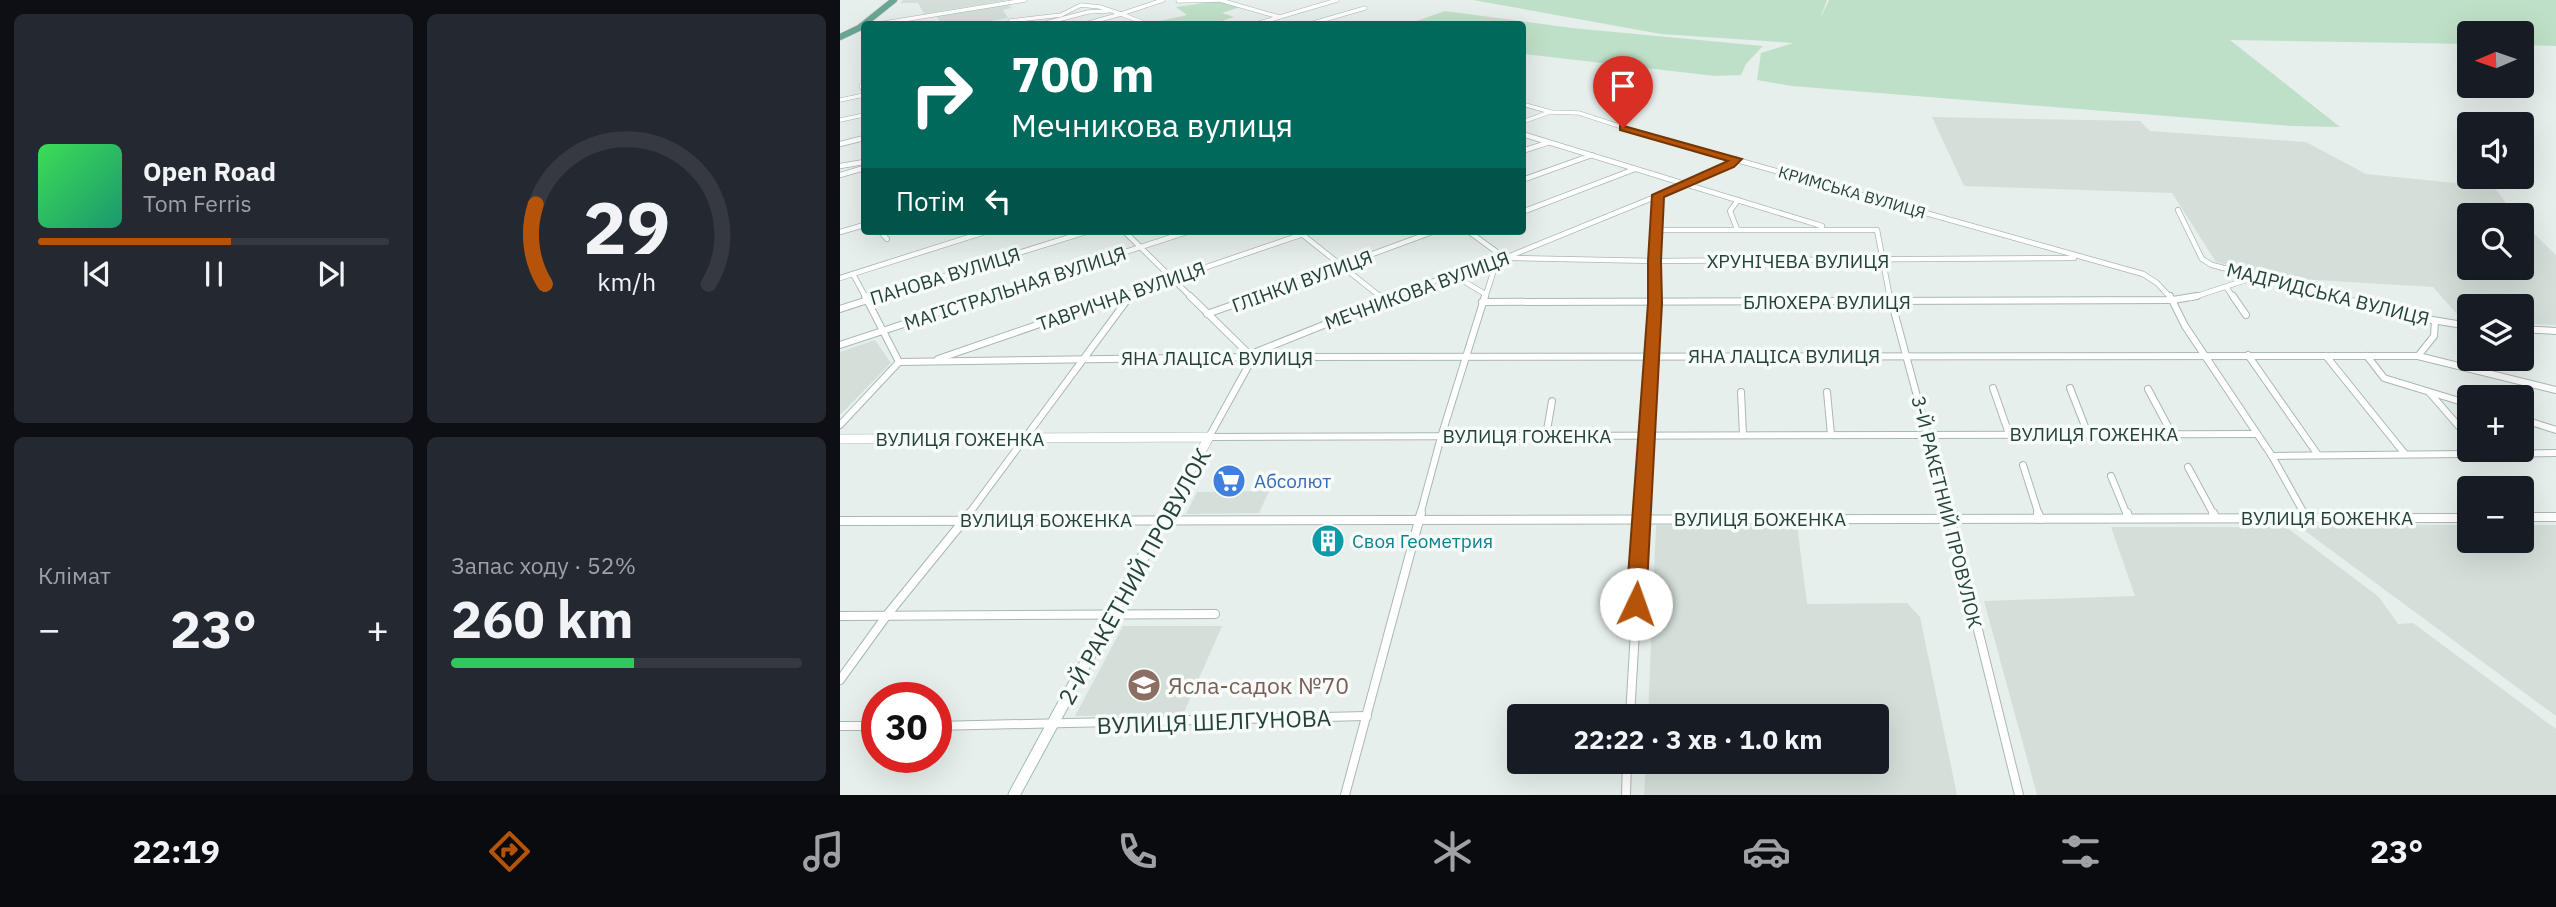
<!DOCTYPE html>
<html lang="uk">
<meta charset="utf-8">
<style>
body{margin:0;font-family:"IBM Plex Sans",sans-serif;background:#242831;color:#f1f3f6;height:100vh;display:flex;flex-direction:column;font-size:26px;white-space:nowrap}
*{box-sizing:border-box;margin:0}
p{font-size:23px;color:#9ea1a6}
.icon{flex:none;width:38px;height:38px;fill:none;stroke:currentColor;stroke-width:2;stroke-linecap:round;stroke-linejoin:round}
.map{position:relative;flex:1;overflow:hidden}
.sheet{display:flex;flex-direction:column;gap:14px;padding:14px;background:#0d0f14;width:840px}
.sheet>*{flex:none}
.guide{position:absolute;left:21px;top:21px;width:665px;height:214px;border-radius:7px;box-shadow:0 7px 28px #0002;background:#00695c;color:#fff;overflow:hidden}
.needle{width:46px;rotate:268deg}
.tools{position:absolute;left:1617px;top:21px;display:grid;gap:14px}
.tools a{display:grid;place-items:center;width:77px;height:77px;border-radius:7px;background:#171b24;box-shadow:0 7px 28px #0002;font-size:35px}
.speed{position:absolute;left:21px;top:682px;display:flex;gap:14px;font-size:35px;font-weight:700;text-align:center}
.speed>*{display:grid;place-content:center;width:91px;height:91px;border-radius:50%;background:#171b24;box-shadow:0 7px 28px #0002;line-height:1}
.speed .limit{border:10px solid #d22;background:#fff;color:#111}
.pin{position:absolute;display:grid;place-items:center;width:60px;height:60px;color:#fff;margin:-72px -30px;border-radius:50% 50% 50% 0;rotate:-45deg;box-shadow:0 0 7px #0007}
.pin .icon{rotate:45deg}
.me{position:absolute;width:77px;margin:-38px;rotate:3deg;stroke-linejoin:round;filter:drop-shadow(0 0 5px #0008)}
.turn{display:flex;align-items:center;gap:24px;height:147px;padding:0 35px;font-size:32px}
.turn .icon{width:91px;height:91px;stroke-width:2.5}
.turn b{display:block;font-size:49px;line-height:60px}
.then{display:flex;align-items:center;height:66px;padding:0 35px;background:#0003;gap:14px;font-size:26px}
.big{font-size:52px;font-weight:700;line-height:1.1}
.sheet .widget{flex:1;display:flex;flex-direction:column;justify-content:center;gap:10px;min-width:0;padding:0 24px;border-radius:10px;background:#242831}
.sheet .dial{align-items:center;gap:0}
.dial svg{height:182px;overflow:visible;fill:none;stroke:#363941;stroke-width:7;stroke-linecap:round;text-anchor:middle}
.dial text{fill:#f1f3f6;stroke:none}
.song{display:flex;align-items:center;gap:21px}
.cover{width:84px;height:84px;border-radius:10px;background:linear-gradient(135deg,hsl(130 70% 55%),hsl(160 70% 35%))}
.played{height:7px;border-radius:4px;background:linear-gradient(90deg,#b45309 55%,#363941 55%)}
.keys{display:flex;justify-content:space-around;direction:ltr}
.heat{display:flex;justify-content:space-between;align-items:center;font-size:38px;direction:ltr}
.charge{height:10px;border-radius:5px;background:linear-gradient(90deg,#34c759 52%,#363941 0)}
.sheet .tiles{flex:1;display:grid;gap:14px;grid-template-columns:repeat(2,1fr)}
.trip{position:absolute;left:667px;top:704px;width:382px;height:70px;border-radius:7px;background:#171b24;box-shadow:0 7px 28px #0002;font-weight:700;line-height:70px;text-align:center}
.dock{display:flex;height:112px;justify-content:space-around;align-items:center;background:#090b0e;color:#9ea1a6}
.dock .icon{width:49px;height:49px}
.dock .selected{color:#b45309}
.dock b{font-size:32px;color:#f1f3f6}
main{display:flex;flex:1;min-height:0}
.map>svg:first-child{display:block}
</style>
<main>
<section class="sheet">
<div class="tiles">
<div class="widget">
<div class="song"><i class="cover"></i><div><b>Open Road</b><p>Tom Ferris</p></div></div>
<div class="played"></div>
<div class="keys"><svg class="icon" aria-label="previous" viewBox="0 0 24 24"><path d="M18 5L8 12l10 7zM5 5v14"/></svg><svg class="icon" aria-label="pause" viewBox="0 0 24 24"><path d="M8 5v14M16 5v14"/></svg><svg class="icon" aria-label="next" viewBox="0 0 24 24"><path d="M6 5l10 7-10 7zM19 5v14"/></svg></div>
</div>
<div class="widget dial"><svg viewBox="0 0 100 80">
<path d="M14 69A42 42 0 1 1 86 69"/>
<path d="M14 69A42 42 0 0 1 10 34" stroke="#b45309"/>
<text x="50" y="56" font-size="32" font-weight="700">29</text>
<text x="50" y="72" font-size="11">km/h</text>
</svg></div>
<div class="widget"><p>Клімат</p>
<div class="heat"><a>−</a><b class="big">23°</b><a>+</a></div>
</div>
<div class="widget"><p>Запас ходу · 52%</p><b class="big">260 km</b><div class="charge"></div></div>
</div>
</section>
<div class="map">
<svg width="1716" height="795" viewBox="0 0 1716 795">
<rect width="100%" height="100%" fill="#e6efeb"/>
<g fill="#d4dfda">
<polygon points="63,0 168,0 84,14 78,3 60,3"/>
<polygon points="169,4 171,8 163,10 168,18 132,24 101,24 97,16"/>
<polygon points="1092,117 1300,121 1310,131 1466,142 1526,174 1654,187 1675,215 1629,215 1629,268 1682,268 1682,222 1716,255 1716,325 1682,324 1682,306 1629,306 1629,321 1623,321 1593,287 1440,278 1376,262 1332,193 1124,186"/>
<polygon points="35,340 51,363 0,415 0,352"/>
<polygon points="429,491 419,513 346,514 357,492"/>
<polygon points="816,525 957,525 967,604 1067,603 1080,617 1117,795 804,795 806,761 1036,761 1036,716 808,716"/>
<polygon points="1457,525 1629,525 1629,541 1682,541 1682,525 1716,525 1716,716"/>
<polygon points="1271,527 1446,527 1539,597 1558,624 1573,623 1716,729 1716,795 1197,795 1144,601 1295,596"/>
<polygon points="283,626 382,626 343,715 235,716"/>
</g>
<g fill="#bfe0c8">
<polygon points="633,0 987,0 980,19 989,0 1716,0 1716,46 1682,45 1682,33 1629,33 1629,44 1390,40 1500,127 1451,126 952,86 917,80 921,53 953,43 821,34"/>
<polygon points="378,1 400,7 382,13 394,17 373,24 310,23 347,15 336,7"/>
<polygon points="605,11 732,28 923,46 906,64 901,75 875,76 683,54 682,24 568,24"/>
</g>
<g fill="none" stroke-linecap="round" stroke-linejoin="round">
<defs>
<g id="street-far3">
<polyline points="380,0 439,17"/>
<polyline points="338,1 380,0"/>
<polyline points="170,21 221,15 241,5 260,7 281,14 323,0"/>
<polyline points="38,24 185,0"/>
<polyline points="202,24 248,12 268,11"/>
<polyline points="245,24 281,14 307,24"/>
<polyline points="416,24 497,0"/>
<polyline points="470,24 525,8"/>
<polyline points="24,84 21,86 24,92"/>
<polyline points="0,100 24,95"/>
<polyline points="682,104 711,112 739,113 791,130"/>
<polyline points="0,120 24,115"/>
<polyline points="682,122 710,112"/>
</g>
<g id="street-far2">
<polyline points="786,129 1303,274 1317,283 1331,298"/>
<polyline points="682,134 982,226"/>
<polyline points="0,144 24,138"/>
<polyline points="682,151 707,143"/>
<polyline points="0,166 24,162"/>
<polyline points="0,175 24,168"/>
<polyline points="682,180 752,155"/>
<polyline points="1338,210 1362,259 1372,265 1500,298"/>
<polyline points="682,212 795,169"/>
<polyline points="897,229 890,211 898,200"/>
<polyline points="815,230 1037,230 1050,298"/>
<polyline points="40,231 47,239"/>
<polyline points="284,231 352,298"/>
<polyline points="458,231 542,298"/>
<polyline points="628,231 665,258 656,263 645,298"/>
<polyline points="0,232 24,225"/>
<polyline points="671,258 814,261 1234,258"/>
<polyline points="13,274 26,298"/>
<polyline points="612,274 645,294"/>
<polyline points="0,278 148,231"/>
<polyline points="1386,287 1394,298"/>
<polyline points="34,298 249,231"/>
<polyline points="144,298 350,231"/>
<polyline points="276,298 472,231"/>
<polyline points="289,298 293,293"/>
<polyline points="413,298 595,231"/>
<polyline points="551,298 612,274 665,258 847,184 890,165 896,159"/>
<polyline points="815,298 818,195"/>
<polyline points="1351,298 1418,276"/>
</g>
<g id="street-far1">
<polyline points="25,296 59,362"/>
<polyline points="350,296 411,356"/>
<polyline points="540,296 546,301"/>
<polyline points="556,296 416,352 369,437 1415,434"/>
<polyline points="1050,296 1109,515"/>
<polyline points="1330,296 1345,326 1432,456 1465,515"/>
<polyline points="1393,296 1406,315"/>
<polyline points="1493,296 1568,316 1629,326"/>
<polyline points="642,302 1333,300 1357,296"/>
<polyline points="0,309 40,296"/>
<polyline points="367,314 418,296"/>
<polyline points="1682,329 1716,331"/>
<polyline points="0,345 149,296"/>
<polyline points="1408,355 1478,455"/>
<polyline points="1486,356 1565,454"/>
<polyline points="1527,356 1544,378 1629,404"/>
<polyline points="1578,356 1716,390"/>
<polyline points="98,359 281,296"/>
<polyline points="59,362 412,357 1578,356 1594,336 1595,321"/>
<polyline points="1153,388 1169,434"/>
<polyline points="1230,388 1248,434"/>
<polyline points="1308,389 1332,434"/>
<polyline points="901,392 903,435"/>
<polyline points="987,392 991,435"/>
<polyline points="1589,392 1629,438"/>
<polyline points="1682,419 1716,430"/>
<polyline points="0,425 59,362"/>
<polyline points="706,436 712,401"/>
<polyline points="1432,456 1716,453"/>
<polyline points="1183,465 1199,515"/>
<polyline points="1348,467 1374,515"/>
<polyline points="1271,476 1287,515"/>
<polyline points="128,515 290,296"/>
<polyline points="580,515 601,437 645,296"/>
<polyline points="802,515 815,296"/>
</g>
<g id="street">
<polyline points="1109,513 1179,795"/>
<polyline points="1198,513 1200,519"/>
<polyline points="1287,513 1288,517"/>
<polyline points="1373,513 1375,517"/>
<polyline points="1464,513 1467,518"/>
<polyline points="1682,517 1716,517"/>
<polyline points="0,521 1629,518"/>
<polyline points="0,616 375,614"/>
<polyline points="0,680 47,615 130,513"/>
<polyline points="790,716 802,513"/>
<polyline points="0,726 37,726"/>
<polyline points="96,726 527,716"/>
<polyline points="505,795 581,513"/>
<polyline points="786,795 787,761"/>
</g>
<polyline id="secondary-far1" points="0,439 369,437 326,515"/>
<polyline id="secondary" points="174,795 327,513"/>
<polyline id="primary" points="0,37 19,28 54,0"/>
</defs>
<use href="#street-far3" stroke="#a8b8b2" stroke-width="4.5"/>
<use href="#street-far2" stroke="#a8b8b2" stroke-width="6"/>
<use href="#street-far1" stroke="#a8b8b2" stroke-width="8"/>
<use href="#street" stroke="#a8b8b2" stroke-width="10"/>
<use href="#secondary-far1" stroke="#a4bbb3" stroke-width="10"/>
<use href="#secondary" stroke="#a4bbb3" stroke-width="13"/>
<use href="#primary" stroke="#c2cac8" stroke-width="7"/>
<use href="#street-far3" stroke="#fff" stroke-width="3.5"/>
<use href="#street-far2" stroke="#fff" stroke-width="4.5"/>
<use href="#street-far1" stroke="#fff" stroke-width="6"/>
<use href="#street" stroke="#fff" stroke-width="8"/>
<use href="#secondary-far1" stroke="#fff" stroke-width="9"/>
<use href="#secondary" stroke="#fff" stroke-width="11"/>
<use href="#primary" stroke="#6aa596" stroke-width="6"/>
</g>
<polygon fill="#b45309" stroke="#753606" stroke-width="2" points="780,125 902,159 894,167 824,197 821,261 822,303 806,604 803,609 796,611 789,609 786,604 808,303 808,261 812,195 888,161 780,130"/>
<defs>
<symbol id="supermarket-disc" viewBox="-11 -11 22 22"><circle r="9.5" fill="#3f7fe0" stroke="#f7fbf9"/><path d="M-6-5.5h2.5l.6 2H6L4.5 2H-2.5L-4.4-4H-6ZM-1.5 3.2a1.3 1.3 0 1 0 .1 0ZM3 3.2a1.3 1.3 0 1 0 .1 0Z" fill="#fff"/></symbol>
<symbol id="building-disc" viewBox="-11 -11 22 22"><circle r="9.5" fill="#0f9aa8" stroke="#f7fbf9"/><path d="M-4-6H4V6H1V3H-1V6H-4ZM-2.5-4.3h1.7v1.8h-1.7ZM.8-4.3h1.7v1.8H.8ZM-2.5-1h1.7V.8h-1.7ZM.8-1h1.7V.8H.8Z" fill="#fff"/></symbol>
<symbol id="school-disc" viewBox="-11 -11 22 22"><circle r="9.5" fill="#8d6e63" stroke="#f7fbf9"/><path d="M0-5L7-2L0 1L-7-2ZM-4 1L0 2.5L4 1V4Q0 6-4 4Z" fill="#fff"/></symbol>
</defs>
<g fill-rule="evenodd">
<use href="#supermarket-disc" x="370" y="462" width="38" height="38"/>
<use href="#building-disc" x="469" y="522" width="38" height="38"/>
<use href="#school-disc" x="285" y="666" width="38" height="38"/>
</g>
<g text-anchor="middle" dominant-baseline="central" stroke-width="7" stroke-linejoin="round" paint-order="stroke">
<g font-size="16" fill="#24423a" stroke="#f7fbf9">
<text transform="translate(1012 192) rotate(16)">КРИМСЬКА ВУЛИЦЯ</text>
</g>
<g font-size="19" fill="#24423a" stroke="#f7fbf9">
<text x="958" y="261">ХРУНІЧЕВА ВУЛИЦЯ</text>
<text transform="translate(105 276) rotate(-17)">ПАНОВА ВУЛИЦЯ</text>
<text transform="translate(462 281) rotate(-20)">ГЛІНКИ ВУЛИЦЯ</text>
<text transform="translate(175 288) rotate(-18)">МАГІСТРАЛЬНАЯ ВУЛИЦЯ</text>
<text transform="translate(577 290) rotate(-20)">МЕЧНИКОВА ВУЛИЦЯ</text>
<text transform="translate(1488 294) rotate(14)">МАДРИДСЬКА ВУЛИЦЯ</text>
<text transform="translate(281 296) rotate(-19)">ТАВРИЧНА ВУЛИЦЯ</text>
<text x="987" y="302">БЛЮХЕРА ВУЛИЦЯ</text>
<text x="944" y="356">ЯНА ЛАЦІСА ВУЛИЦЯ</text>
<text x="377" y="358">ЯНА ЛАЦІСА ВУЛИЦЯ</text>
<text x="1254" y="434">ВУЛИЦЯ ГОЖЕНКА</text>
<text x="687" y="436">ВУЛИЦЯ ГОЖЕНКА</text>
<text x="120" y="439">ВУЛИЦЯ ГОЖЕНКА</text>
<text transform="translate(1107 512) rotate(76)">3-Й РАКЕТНИЙ ПРОВУЛОК</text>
<text x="1487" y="518">ВУЛИЦЯ БОЖЕНКА</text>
<text x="920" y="519">ВУЛИЦЯ БОЖЕНКА</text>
<text x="206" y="520">ВУЛИЦЯ БОЖЕНКА</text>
</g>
<g font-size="19" fill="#366cbe" stroke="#f7fbf9" text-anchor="start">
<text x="414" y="481">Абсолют</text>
</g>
<g font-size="19" fill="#0d838f" stroke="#f7fbf9" text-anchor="start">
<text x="512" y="541">Своя Геометрия</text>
</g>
<g font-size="23" fill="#24423a" stroke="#f7fbf9">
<text transform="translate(294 576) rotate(-61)">2-Й РАКЕТНИЙ ПРОВУЛОК</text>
<text transform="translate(374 721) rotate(-2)">ВУЛИЦЯ ШЕЛГУНОВА</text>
</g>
<g font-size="23" fill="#785e54" stroke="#f7fbf9" text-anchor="start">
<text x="328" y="685">Ясла-садок №70</text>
</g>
</g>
</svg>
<div class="tools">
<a><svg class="needle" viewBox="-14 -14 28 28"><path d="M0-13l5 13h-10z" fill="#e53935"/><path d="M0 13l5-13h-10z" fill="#9ea1a6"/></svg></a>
<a><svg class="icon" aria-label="sound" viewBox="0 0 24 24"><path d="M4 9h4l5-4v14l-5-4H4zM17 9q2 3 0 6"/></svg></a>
<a><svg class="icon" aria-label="search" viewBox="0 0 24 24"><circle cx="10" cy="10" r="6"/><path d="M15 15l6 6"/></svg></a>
<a><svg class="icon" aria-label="layers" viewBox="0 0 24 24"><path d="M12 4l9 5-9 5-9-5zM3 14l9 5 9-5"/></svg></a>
<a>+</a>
<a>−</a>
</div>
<div class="speed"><div class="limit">30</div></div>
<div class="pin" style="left:783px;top:128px;background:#d93025"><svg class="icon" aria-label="arrive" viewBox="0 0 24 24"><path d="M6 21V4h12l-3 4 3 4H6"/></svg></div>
<svg class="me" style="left:796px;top:604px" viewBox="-20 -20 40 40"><circle r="19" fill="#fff"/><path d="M0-13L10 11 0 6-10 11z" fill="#b45309"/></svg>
<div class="trip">22:22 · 3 хв · 1.0 km</div>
<div class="guide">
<div class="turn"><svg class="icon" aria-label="right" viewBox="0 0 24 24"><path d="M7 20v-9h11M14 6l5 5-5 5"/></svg><div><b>700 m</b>Мечникова вулиця</div></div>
<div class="then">Потім<svg class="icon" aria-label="left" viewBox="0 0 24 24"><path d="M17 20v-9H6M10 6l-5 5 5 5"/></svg></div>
</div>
</div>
</main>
<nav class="dock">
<b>22:19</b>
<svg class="icon selected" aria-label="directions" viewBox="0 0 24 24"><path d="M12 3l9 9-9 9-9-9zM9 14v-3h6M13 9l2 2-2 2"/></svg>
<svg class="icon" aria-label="music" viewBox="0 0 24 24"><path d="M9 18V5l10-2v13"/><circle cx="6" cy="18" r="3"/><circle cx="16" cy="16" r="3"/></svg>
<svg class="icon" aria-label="phone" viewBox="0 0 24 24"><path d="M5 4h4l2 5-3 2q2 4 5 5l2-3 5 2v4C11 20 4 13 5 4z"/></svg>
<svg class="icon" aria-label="climate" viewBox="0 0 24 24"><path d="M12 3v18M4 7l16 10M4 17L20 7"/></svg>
<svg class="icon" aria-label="car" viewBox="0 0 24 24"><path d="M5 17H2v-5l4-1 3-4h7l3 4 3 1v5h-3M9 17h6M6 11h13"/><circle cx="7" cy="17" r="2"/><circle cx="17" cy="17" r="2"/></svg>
<svg class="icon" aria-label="filters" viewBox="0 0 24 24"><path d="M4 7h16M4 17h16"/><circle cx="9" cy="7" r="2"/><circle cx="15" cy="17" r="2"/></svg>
<b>23°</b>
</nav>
